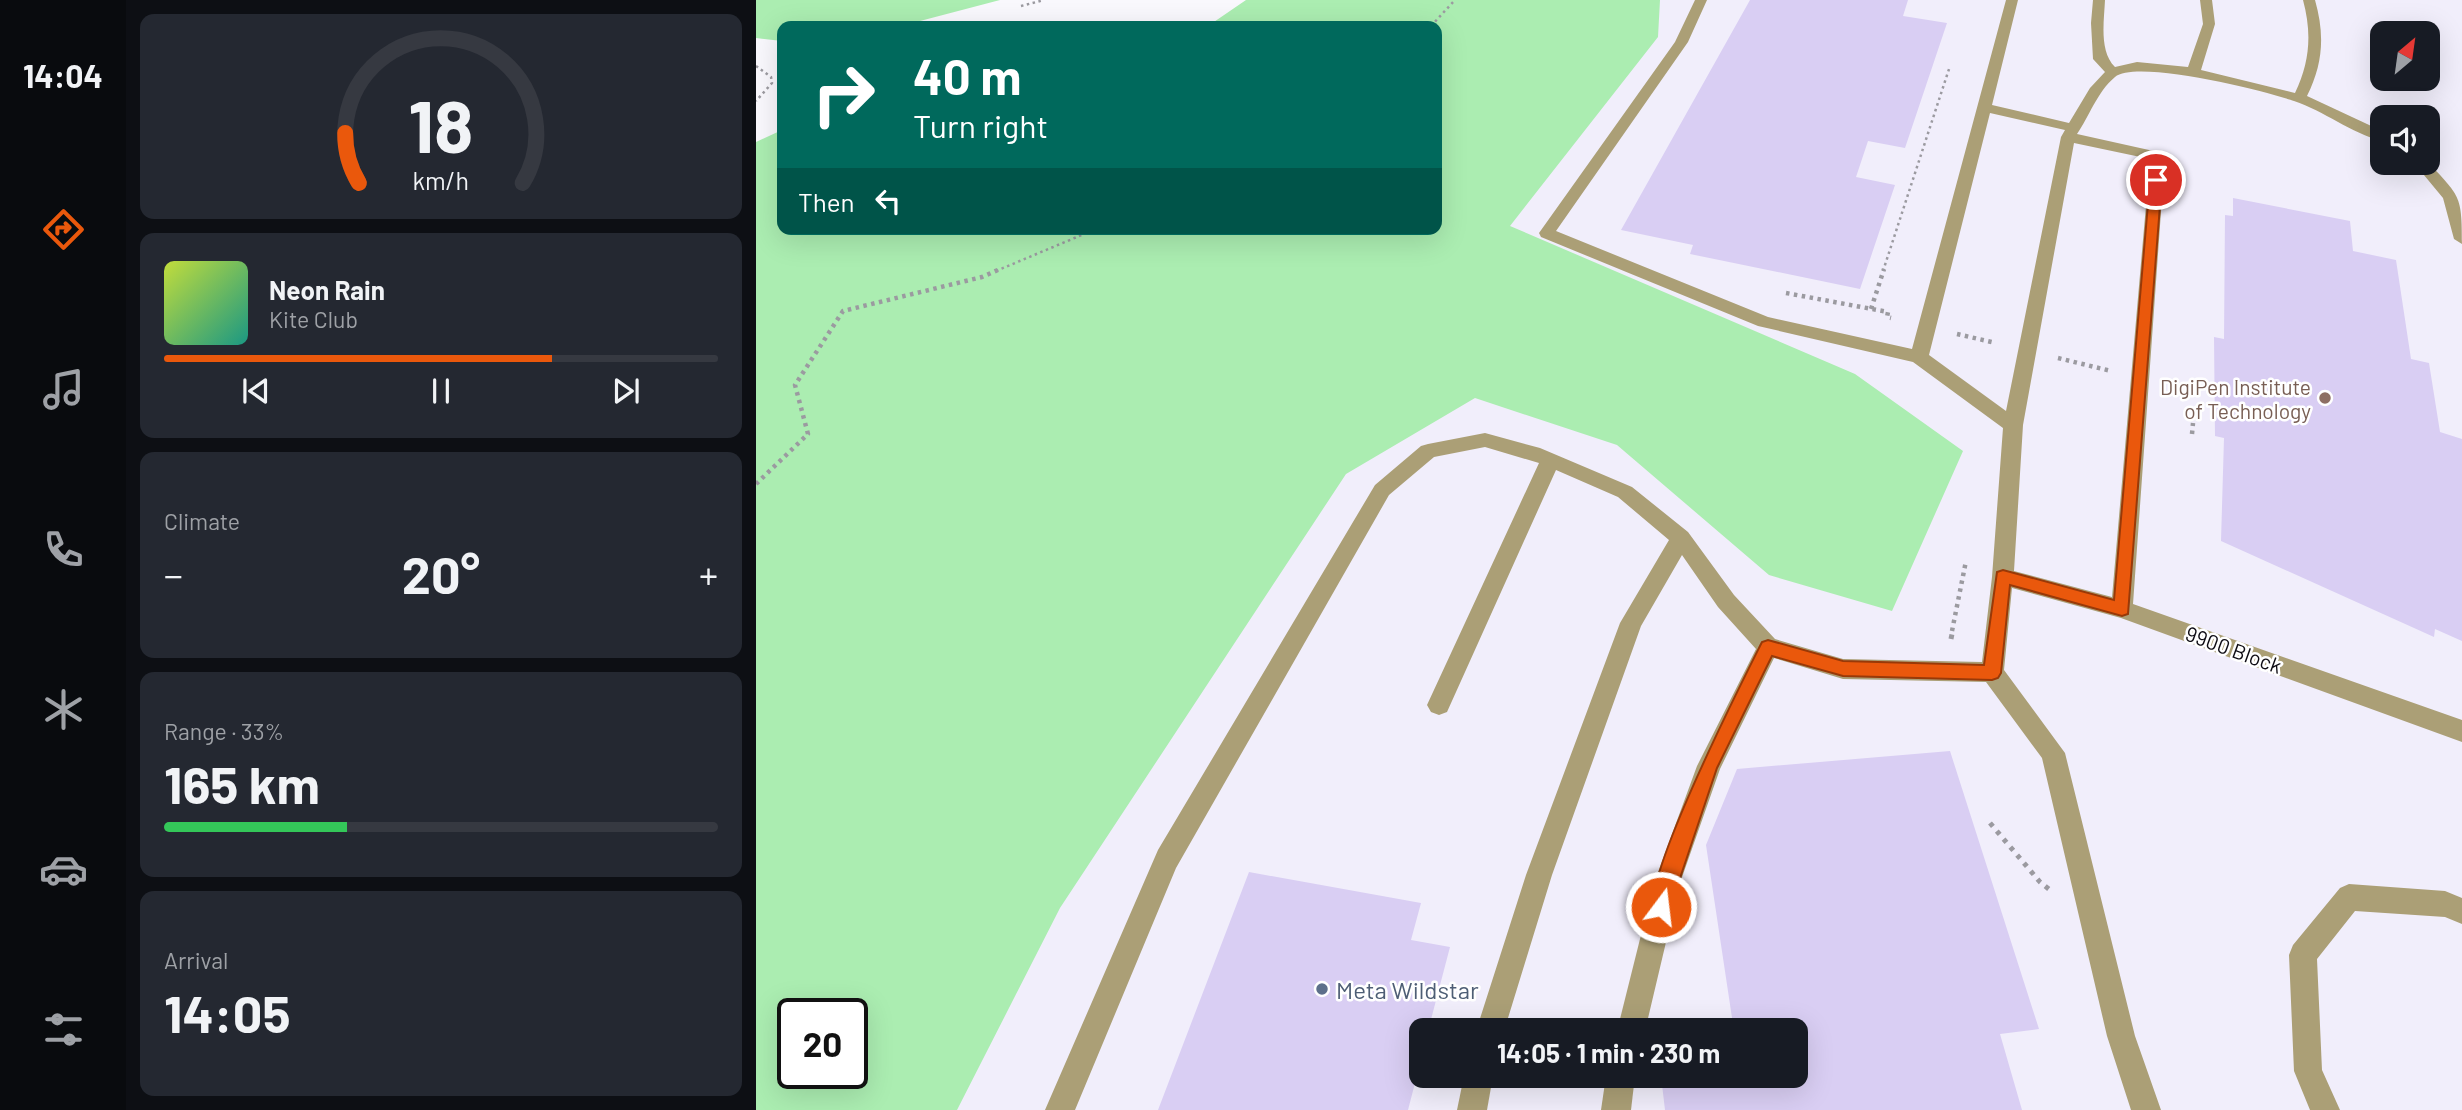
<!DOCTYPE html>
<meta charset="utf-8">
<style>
body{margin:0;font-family:Barlow,sans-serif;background:#242831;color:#f1f3f6;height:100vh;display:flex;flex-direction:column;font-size:26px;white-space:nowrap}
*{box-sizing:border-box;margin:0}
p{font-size:23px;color:#9ea1a6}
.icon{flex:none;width:38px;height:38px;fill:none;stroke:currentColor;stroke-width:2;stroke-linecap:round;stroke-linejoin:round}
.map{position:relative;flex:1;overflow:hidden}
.sheet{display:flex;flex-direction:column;gap:14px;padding:14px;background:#0d0f14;width:630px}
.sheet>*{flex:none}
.top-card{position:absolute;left:21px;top:21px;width:665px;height:214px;border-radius:14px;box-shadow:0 7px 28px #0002;background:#00695c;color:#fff;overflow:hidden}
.needle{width:46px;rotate:29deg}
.buttons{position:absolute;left:1614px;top:21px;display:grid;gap:14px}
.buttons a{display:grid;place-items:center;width:70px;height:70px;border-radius:14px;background:#171b24;box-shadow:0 7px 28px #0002;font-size:35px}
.speed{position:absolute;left:21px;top:998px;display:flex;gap:14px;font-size:35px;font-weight:700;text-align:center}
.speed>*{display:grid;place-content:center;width:91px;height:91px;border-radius:50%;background:#171b24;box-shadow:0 7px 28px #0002;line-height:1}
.speed .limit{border:4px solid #111;border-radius:10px;background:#fff;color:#111}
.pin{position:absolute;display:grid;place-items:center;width:60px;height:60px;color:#fff;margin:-30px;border:4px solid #fff;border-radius:50%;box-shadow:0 2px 7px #0007}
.me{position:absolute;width:77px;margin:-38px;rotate:15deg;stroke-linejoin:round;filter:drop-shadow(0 0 5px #0008)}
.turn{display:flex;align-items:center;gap:24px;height:147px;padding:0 21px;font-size:32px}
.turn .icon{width:91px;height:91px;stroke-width:2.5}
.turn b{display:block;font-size:49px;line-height:60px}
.then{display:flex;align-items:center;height:66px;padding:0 21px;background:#0003;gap:14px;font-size:26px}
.big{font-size:52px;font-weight:700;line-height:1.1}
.sheet .widget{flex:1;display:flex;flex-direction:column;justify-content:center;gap:10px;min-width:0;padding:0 24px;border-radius:14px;background:#242831}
.sheet .dial{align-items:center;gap:0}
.dial svg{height:182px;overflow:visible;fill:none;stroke:#363941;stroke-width:7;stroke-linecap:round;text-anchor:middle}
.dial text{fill:#f1f3f6;stroke:none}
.song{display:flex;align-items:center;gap:21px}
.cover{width:84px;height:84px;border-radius:10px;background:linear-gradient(135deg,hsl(70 70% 55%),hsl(170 70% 35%))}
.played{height:7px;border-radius:4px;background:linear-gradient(90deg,#ea580c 70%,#363941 70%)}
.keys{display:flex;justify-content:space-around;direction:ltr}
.heat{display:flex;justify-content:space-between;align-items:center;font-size:38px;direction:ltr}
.charge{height:10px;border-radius:5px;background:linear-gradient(90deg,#34c759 33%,#363941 0)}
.trip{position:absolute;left:653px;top:1018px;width:399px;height:70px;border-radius:14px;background:#171b24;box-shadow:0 7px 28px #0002;font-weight:700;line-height:70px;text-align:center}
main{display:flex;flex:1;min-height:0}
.menu{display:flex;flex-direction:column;width:126px;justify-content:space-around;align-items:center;background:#090b0e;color:#9ea1a6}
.menu .icon{width:49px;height:49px}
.menu .active{color:#ea580c}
.menu b{font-size:32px;color:#f1f3f6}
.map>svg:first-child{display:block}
</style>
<main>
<nav class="menu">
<b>14:04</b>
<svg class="icon active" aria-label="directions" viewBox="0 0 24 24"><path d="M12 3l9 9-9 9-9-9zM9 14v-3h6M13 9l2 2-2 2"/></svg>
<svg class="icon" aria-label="music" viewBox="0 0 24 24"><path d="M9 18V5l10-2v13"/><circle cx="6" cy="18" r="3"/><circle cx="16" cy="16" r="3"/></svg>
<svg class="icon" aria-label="phone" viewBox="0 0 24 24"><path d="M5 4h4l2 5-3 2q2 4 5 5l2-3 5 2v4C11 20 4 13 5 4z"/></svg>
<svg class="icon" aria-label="climate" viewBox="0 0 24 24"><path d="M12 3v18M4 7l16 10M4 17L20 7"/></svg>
<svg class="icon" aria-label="car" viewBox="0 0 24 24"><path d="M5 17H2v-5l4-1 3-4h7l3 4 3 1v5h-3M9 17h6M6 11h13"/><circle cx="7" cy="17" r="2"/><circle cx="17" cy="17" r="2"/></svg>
<svg class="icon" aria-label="filters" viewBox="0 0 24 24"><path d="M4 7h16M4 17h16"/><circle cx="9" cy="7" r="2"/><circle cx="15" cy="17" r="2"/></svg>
</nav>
<section class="sheet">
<div class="widget dial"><svg viewBox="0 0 100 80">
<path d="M14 69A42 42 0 1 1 86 69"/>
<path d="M14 69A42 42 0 0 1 8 47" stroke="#ea580c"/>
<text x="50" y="56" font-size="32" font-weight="700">18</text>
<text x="50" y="72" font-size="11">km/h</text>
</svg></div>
<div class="widget">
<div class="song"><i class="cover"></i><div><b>Neon Rain</b><p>Kite Club</p></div></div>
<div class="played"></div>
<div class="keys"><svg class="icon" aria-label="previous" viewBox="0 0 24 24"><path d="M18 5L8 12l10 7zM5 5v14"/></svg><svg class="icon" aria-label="pause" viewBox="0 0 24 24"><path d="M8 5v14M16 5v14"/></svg><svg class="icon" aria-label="next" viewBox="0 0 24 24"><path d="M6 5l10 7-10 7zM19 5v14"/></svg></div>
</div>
<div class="widget"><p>Climate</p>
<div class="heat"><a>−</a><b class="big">20°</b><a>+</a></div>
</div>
<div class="widget"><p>Range · 33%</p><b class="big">165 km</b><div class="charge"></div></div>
<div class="widget"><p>Arrival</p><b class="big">14:05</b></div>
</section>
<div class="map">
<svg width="1706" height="1110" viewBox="0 0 1706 1110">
<rect width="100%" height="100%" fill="#f9f8fd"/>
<path fill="#f1eefb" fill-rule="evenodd" d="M891 0H1706V1110H78ZM1626 33H1671V79H1626ZM1626 117H1671V163H1626ZM665 1031H1040V1076H665Z"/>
<g fill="#abedb1" fill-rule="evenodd">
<polygon points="0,0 244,0 145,26 26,26 26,41 0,38"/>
<path d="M490 0H904L902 37 754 226 1099 374 1207 451 1136 611 1013 575 861 445 719 398 590 474 304 908 201 1110H0V142L26 130V229H681V26H452ZM37 1013H96V1073H37Z"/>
</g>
<g fill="#d9cef3">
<polygon points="994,0 1152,0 1147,16 1191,23 1149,148 1112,141 1100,177 1139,185 1104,289 934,254 937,245 865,230"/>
<polygon points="1477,198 1594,221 1597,251 1640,260 1655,359 1673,363 1684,432 1706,439 1706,641 1679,629 1678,637 1465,541 1468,438 1459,436 1458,337 1468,339 1469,215 1477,216"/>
<polygon points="1194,751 1283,1029 1244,1034 1266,1110 909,1110 905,1076 1040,1076 1040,1031 978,1031 950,845 981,769"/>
<polygon points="493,872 665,903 655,940 694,947 672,1031 665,1031 665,1060 652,1110 402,1110"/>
</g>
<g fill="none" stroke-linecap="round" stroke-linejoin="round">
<g stroke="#9b9aa0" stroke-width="2.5" stroke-dasharray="2.5 3.5" stroke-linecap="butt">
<polyline points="265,6 288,0"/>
<polyline points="675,26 699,0"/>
<polyline points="0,66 15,77 16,83 0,101"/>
<polyline points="240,271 340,229"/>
<polyline points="1127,271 1194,66"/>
</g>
<g stroke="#9b9aa0" stroke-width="4.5" stroke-dasharray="3.5 4.5" stroke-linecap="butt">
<polyline points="1030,293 1132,312 1131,317 1135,318"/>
<polyline points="1115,309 1128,269"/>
<polyline points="1201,334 1240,343"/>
<polyline points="1302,358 1355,371"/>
<polyline points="1415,386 1438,392"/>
<polyline points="1436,434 1437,423"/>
<polyline points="0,484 52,434 39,385 87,311 226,277 244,269"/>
<polyline points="1196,631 1210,561"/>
</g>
<g stroke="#9b9aa0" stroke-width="5" stroke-dasharray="4.5 6" stroke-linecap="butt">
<polyline points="1195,639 1197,629"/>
<polyline points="1234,823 1284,882 1294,890"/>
</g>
<g fill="#ab9f76" fill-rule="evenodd">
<path d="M939 0H951L932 42 800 231 1012 317 1156 349 1250 0H1262L1236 105 1313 123 1334 88 1349 72 1337 59 1335 23 1337 0H1349C1348 22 1343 51 1359 67L1381 62 1432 67 1447 24 1444 0H1456L1459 24 1445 70 1539 93C1554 62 1556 33 1547 0H1559C1569 35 1567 64 1551 96L1626 131V141C1595 133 1568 111 1538 101 1509 91 1381 59 1359 77 1341 92 1333 117 1321 134L1402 152 1409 156 1377 604 1706 720V742L1365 618 1256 588 1248 670 1309 753 1379 1036 1405 1110H1375L1351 1036 1286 758 1230 682 1087 679 1018 658 964 769 924 883 889 1031H861L898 883 941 766 1000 649 962 607 926 555 885 626 796 875 748 1031H720L770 875 864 623 913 540 862 497 800 470 691 712 683 715 675 712 671 705 783 463 729 447 678 457 633 495 420 868 319 1110H289L402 850 619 485 665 446 672 444 729 433 784 448 876 487 932 532 978 595 1019 639 1087 659 1226 662 1236 577 1247 428 1157 362 1002 326 785 237 783 233 919 42ZM1234 113 1309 130 1305 137 1250 411 1173 355ZM1318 143 1394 159 1356 597 1258 571 1267 425Z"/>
<path d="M1671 161C1704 197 1706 194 1706 244L1698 239 1687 198 1658 163Z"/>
<polygon points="1593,884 1689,891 1706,898 1706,924 1689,917 1599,911 1561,959 1566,1070 1584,1110 1554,1110 1538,1071 1533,955 1537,945 1584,888"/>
<polygon points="708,1076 737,1076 731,1110 701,1110"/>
<polygon points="850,1076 879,1076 875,1110 845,1110"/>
</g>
</g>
<path fill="#ea580c" stroke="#983908" stroke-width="2" d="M1400 177 1406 180 1372 614 1366 616 1254 585 1245 673 1242 678 1236 680 1087 676 1016 656 961 768 912 914 905 917 898 914C884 882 986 682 1006 642L1012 640 1087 661 1228 665 1241 572 1247 570 1358 600 1394 180Z"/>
<circle fill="#8d6e63" stroke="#fff" stroke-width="2.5" cx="1569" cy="398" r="7"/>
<circle fill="#5c6f8a" stroke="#fff" stroke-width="2.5" cx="566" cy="989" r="7"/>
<g text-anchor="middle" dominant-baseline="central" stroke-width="5" stroke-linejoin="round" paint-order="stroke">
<g font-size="21" fill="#785e54" stroke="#fff" text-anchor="end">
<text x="1555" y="386">DigiPen Institute<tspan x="1555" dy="24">of Technology</tspan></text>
</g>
<g font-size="21" fill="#0d0b13" stroke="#fff">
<text transform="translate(1478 649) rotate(20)">9900 Block</text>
</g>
<g font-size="24" fill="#4e5e75" stroke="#fff" text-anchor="start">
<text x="580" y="989">Meta Wildstar</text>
</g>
</g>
</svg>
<div class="buttons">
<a><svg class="needle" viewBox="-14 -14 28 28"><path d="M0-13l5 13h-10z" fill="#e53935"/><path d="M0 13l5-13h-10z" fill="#9ea1a6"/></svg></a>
<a><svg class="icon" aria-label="sound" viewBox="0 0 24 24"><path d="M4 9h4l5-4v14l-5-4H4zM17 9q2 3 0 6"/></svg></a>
</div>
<div class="speed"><div class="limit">20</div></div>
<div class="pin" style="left:1400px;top:180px;background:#d93025"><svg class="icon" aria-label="arrive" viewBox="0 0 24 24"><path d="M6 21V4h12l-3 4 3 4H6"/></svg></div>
<svg class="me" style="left:905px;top:907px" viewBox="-20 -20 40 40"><circle r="17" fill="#ea580c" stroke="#fff" stroke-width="3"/><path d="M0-11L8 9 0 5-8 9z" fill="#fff"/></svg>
<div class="trip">14:05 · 1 min · 230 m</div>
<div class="top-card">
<div class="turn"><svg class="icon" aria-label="right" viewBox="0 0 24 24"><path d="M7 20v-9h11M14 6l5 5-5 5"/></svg><div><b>40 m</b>Turn right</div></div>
<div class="then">Then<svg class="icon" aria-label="left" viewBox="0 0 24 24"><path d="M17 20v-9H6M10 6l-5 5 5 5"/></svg></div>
</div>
</div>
</main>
